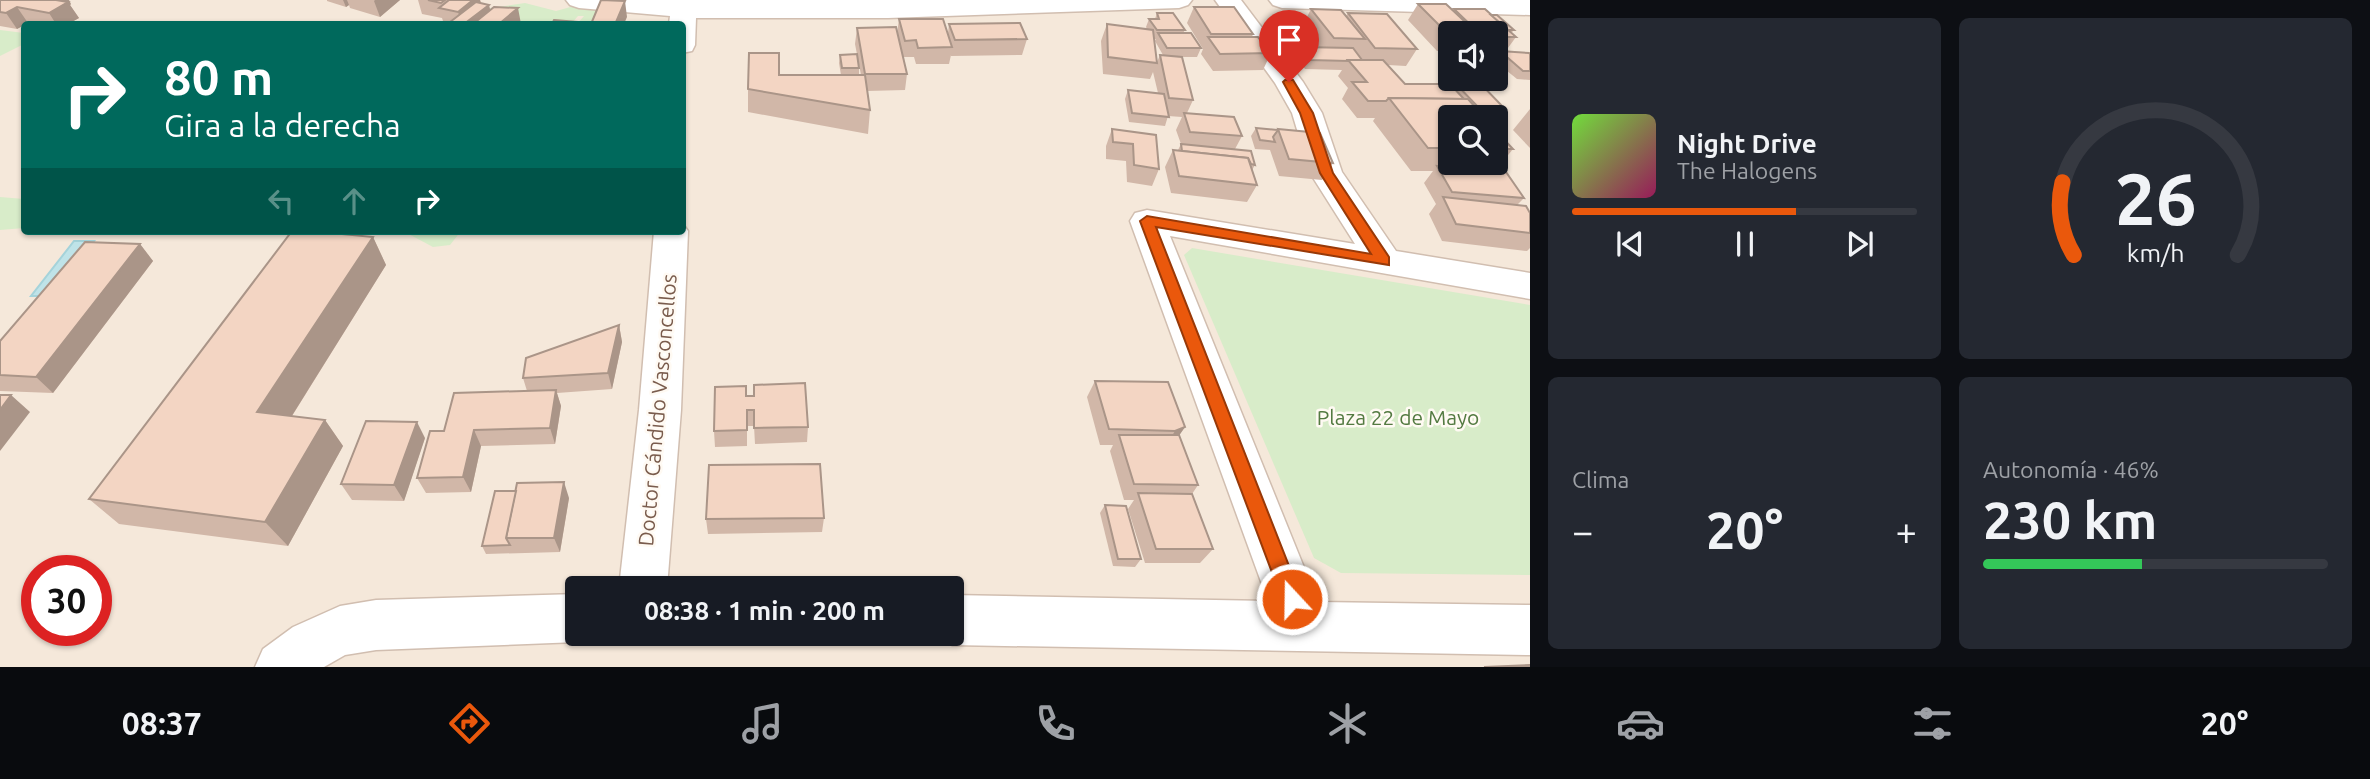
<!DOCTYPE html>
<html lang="es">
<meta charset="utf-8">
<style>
body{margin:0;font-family:Ubuntu,sans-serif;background:#242831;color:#f1f3f6;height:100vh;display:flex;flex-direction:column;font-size:26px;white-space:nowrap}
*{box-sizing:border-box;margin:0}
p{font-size:23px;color:#9ea1a6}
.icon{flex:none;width:38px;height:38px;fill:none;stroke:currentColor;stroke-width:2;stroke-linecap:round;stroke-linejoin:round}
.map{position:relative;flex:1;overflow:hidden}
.drawer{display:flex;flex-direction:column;gap:18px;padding:18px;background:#0d0f14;width:840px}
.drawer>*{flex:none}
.guide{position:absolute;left:21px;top:21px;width:665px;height:214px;border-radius:7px;box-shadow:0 2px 5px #0004;background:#00695c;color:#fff;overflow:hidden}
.buttons{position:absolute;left:1438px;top:21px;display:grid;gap:14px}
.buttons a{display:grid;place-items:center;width:70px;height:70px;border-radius:7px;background:#171b24;box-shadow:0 2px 5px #0004;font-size:35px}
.speed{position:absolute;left:21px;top:555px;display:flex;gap:14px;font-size:35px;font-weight:700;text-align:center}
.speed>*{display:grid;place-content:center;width:91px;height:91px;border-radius:50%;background:#171b24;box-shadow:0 2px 5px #0004;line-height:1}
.speed .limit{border:10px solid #d22;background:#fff;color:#111}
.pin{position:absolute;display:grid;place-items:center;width:60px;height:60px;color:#fff;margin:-72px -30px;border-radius:50% 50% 50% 0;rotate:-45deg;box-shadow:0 0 7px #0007}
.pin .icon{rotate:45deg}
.me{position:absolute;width:77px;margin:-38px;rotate:339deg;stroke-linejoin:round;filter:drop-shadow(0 0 5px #0008)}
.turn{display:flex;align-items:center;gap:24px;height:147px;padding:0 28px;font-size:32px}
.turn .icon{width:91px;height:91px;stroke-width:2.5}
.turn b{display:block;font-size:49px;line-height:60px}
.lanes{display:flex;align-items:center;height:66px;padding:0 28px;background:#0003;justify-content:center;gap:35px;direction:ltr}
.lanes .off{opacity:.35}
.big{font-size:52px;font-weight:700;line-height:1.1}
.drawer .widget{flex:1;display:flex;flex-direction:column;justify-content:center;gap:10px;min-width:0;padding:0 24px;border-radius:10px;background:#242831}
.drawer .dial{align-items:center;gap:0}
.dial svg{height:182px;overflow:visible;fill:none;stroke:#363941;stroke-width:7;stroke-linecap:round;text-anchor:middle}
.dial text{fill:#f1f3f6;stroke:none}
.song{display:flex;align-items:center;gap:21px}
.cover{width:84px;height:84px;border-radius:10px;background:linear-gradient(135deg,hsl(100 70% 55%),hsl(330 70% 35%))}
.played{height:7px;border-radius:4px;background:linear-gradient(90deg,#ea580c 65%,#363941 65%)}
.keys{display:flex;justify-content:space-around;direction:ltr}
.heat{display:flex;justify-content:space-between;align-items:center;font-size:38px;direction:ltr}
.charge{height:10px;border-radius:5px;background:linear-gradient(90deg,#34c759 46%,#363941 0)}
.drawer .tiles{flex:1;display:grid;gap:18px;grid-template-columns:repeat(2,1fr)}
.trip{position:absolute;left:565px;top:576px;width:399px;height:70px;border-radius:7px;background:#171b24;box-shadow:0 2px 5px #0004;font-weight:700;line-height:70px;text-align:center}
.dock{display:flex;height:112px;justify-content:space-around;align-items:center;background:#090b0e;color:#9ea1a6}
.dock .icon{width:49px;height:49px}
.dock .on{color:#ea580c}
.dock b{font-size:32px;color:#f1f3f6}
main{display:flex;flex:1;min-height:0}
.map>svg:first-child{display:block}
</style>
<main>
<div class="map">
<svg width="1530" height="667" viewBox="0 0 1530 667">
<rect width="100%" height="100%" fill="#fdf6ec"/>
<path fill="#f5e8da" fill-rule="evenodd" d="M0 0H1530V667H0ZM24 24H682V231H24ZM1451 33H1496V79H1451ZM1451 117H1496V163H1451ZM37 570H96V630H37ZM578 588H952V634H578Z"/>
<g fill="#d8ecc9">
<polygon points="596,0 606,10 600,24 577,24 584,16 578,16 571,24 521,24 485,9 525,3 556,11"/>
<polygon points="0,30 24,33 24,44 0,56"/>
<polygon points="0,197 24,199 24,228 0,230"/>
<polygon points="403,231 461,231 450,245 433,247"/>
<polygon points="1192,248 1530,305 1530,575 1341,573 1314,558 1184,255"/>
</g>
<polygon fill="#bfe3e8" stroke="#a5d3da" stroke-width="2" points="74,241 94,241 52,296 31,296"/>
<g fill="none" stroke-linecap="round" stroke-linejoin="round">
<defs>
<g id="minor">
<polygon points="566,0 1192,0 1188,5 1179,8 888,18 696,18 695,45 692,51 682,53 682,24 669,24 670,16 579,8 570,5"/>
<polygon points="1215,0 1241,0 1303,82 1322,113 1342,172 1396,251 1530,273 1530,299 1170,236 1318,602 1530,605 1530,655 952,645 934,637 933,634 952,634 952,595 1268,601 1130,221 1135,213 1147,210 1355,244 1310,173 1292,113 1275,83"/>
<polygon points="1269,0 1530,0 1530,15 1282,8 1273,5"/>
<polygon points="682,223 688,231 681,410 667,588 619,588 639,410 654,231 682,231"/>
<polygon points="578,594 578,634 596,634 578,642 376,650 345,655 324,667 255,667 263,649 293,627 340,606 376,600"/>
</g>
</defs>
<use href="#minor" stroke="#d1beb0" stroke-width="3"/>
<use href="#minor" fill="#fff" fill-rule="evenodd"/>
</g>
<g fill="#d1b7a8" fill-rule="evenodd">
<polygon points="0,0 71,4 70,5 79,18 68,24 35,24 28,23 17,29 0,26"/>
<polygon points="327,0 400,0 380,17 350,8 349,5 346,7 327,1"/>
<polygon points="418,0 480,0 481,3 490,10 522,24 444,24 442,18 422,14"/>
<polygon points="1418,4 1453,10 1454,9 1491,15 1514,30 1511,33 1516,37 1505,52 1530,54 1530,80 1517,79 1496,62 1496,57 1499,53 1496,53 1496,33 1451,33 1451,51 1437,51 1408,20"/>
<polygon points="1194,7 1253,34 1252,37 1271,53 1263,70 1213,71 1201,54 1203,49 1187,23"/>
<polygon points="1311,9 1346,16 1348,13 1417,49 1406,66 1388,65 1405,84 1449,84 1452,80 1505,109 1498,118 1451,117 1451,163 1496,163 1496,131 1513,149 1495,171 1524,198 1517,205 1530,213 1530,248 1527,251 1442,241 1429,214 1436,204 1424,183 1433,171 1411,171 1373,121 1375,118 1357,118 1342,99 1348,88 1338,76 1342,70 1305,69 1295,56 1300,47 1319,47 1303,25"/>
<path d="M1157 13 1185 30 1183 33 1201 48 1197 57H1180L1193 100 1187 113 1242 136 1235 149 1255 165 1252 170 1257 185 1247 202 1171 193 1165 167 1173 150H1178L1181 144 1176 130 1182 117 1168 116 1165 126 1129 122 1125 99 1128 90 1158 93 1153 72 1150 79 1103 74 1101 41 1107 24 1147 29 1146 27 1149 19H1155ZM1154 39H1156L1155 41 1163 55H1160L1157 62Z"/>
<polygon points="899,19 948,33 949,24 1027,39 1022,55 951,56 951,55 949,64 916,64 914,57 903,57 907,74 905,90 867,91 870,110 868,134 748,112 748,89 779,75 841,75 839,63 840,55 859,68 859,75 861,75 855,44 857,28 897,34"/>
<polygon points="1530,109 1530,148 1513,130"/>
<polygon points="1256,128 1278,130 1333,163 1322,180 1279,176 1270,150 1255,149 1251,136"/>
<polygon points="1112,129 1156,135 1159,169 1152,186 1127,182 1126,161 1106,159 1106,146"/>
<polygon points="373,237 386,265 292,416 325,420 343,446 288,546 119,524 89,499"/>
<polygon points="140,244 153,261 53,393 0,391 0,341"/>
<polygon points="619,325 622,342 612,389 557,393 561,406 555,444 481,446 471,492 426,493 417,478 444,431 527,391 523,378"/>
<polygon points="1095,381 1185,427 1179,435 1198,485 1192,494 1213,549 1200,563 1145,563 1128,509 1134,500 1124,500 1110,451 1113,445 1100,445 1087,397"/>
<polygon points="747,396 808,427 807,442 755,444 754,426 747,426 747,446 715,447 714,431"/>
<polygon points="425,438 404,501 352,500 341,484"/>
<polygon points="569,498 560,552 486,554 482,546"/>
<polygon points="1105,505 1141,559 1135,567 1113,566 1100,513"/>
<polygon points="824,518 822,532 708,534 706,519"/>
</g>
<g fill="#aa9588">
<polygon points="45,0 69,0 71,4 70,5 79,18 68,24 56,24 49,13"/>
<polygon points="343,0 347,0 349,5 346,7"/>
<polygon points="375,0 400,0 380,17 374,1"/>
<polygon points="473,0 480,0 483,10 489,5 493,21 489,24 462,24 458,12"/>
<polygon points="625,1 627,17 624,24 616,22"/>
<polygon points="17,7 28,23 17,29 6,13"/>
<polygon points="518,8 521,24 499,24"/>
<polygon points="373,237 386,265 278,438 257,412"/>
<polygon points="140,244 153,261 53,393 36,377"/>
<polygon points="619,325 622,342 612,389 608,373"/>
<polygon points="556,390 561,406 555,444 550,428"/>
<polygon points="11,395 30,412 0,451 0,410"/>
<polygon points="325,420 343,446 288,546 265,522"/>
<polygon points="417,422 425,438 404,501 394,485"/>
<polygon points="1185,427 1174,443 1165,447 1175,431"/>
<polygon points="474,430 481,446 471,492 463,477"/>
<polygon points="564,482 569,498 560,552 554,538"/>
</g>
<g fill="#f3d5c3" stroke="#aa9588" stroke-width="2">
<polygon points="0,0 56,0 68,2 49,13 17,7 6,13 0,12"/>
<polygon points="428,0 445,0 441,3"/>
<polygon points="449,0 473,0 458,12 439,8"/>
<polygon points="601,0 625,1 616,22 631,23 630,24 591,24"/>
<polygon points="476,2 489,5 464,24 450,22"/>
<polygon points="1418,4 1446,4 1477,33 1451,33 1451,34 1448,34"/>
<polygon points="494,7 518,8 499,24 473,24"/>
<polygon points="1194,7 1234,7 1253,34 1211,34"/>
<polygon points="1311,9 1341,10 1365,39 1334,38"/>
<polygon points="1454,9 1485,9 1516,37 1496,37 1496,33 1479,33"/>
<polygon points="1157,13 1173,13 1185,30 1157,30 1149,19 1159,19"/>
<polygon points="1348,13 1387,14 1417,49 1375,48"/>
<polygon points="1491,15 1497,15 1514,30 1508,30"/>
<polygon points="899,19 943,19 952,47 918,48 916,40 905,41"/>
<polygon points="554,20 579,22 577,24 552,24"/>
<polygon points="1020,23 1027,39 955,40 949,24"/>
<polygon points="1107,24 1153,30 1157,63 1108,57"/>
<polygon points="896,27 907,74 865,74 857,28"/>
<polygon points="1158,33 1191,33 1201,48 1167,48"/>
<polygon points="1208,37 1258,37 1271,53 1220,54"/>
<polygon points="1300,47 1353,48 1362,60 1348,60 1349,61 1309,60"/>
<polygon points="1500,51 1529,53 1530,54 1530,71 1523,71"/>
<polygon points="749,53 779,53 779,75 865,75 870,110 748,89"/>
<polygon points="857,54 859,68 842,68 840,55"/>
<polygon points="1160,55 1182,57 1193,100 1169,98"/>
<polygon points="1348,60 1383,60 1405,84 1450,84 1464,99 1389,98 1386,101 1368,101 1352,82 1367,82"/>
<polygon points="1452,80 1477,80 1505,109 1480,109"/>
<polygon points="1128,90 1164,94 1169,117 1132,113"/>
<polygon points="1389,98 1468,99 1484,117 1451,117 1451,148 1428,148"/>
<polygon points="1184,113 1234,117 1242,136 1190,132"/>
<polygon points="1256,128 1278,130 1273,137 1275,142 1260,140"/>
<polygon points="1112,129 1156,135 1159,169 1134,165 1133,144 1113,142"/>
<polygon points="1278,129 1320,133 1333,163 1289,159"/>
<polygon points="1496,131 1513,149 1496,149"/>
<polygon points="1181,144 1251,151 1255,165 1251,164 1248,158 1182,151"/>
<polygon points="1173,150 1248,158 1257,185 1179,176"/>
<polygon points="1437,166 1506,172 1524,198 1452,192"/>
<polygon points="1443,197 1526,206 1530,213 1530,233 1456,224"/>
<polygon points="292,231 311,231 373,237 257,412 325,420 265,522 89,499"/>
<polygon points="85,242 140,244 36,377 0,375 0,341"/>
<polygon points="619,325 608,373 523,378 526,358"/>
<polygon points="1095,381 1168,382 1185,427 1175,431 1109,429"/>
<polygon points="805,383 808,427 754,428 754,410 747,410 747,430 714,431 715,387 746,386 746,396 754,396 754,385"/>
<polygon points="556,390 550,428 474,430 463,477 417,478 430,431 444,431 454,393"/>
<polygon points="0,395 11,395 0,410"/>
<polygon points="366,421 417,422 394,485 341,484"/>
<polygon points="1119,435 1179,435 1198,485 1134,484"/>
<polygon points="820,464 824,518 706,519 709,465"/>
<polygon points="564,482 554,538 506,538 517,483"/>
<polygon points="495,491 516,491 506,538 510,545 482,546"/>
<polygon points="1138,493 1192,494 1213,549 1156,549"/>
<polygon points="1105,505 1126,506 1141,559 1118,559"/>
<polygon points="1530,665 1530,667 1484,667"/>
</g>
<polygon fill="#ea580c" stroke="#983908" stroke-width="2" points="1285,80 1293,80 1313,113 1333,173 1389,257 1389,265 1156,227 1302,599 1299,606 1292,609 1285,606 1282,599 1140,221 1147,216 1371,254 1320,173 1300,113 1283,82"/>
<g text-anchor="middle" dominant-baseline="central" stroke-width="5" stroke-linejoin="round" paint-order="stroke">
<g font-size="21" fill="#7a5c4d" stroke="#fffaf3">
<text transform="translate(657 410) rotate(-85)">Doctor Cándido Vasconcellos</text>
</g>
<g font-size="21" fill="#537a41" stroke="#fffaf3">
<text x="1398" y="417">Plaza 22 de Mayo</text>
</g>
</g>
</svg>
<div class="buttons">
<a><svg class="icon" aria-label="sound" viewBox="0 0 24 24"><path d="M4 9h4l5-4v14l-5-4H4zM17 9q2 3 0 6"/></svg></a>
<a><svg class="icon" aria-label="search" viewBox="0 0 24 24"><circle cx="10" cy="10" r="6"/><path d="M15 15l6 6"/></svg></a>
</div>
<div class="speed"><div class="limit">30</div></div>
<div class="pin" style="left:1289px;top:82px;background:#d93025"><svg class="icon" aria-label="arrive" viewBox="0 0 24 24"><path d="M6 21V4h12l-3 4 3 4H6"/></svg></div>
<svg class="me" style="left:1292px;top:599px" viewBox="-20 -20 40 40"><circle r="17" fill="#ea580c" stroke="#fff" stroke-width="3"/><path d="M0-11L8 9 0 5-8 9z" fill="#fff"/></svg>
<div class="trip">08:38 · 1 min · 200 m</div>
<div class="guide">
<div class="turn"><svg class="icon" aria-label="right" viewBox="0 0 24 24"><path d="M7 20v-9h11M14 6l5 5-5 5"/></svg><div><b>80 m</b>Gira a la derecha</div></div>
<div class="lanes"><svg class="icon off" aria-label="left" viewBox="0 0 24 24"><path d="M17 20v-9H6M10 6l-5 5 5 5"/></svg><svg class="icon off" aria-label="ahead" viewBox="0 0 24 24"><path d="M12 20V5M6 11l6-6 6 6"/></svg><svg class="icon" aria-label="right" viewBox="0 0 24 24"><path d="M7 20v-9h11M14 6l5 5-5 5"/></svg></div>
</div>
</div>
<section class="drawer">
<div class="tiles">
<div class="widget">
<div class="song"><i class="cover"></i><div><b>Night Drive</b><p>The Halogens</p></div></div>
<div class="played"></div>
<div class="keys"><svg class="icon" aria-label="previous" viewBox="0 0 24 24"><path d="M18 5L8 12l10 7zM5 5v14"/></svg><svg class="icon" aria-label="pause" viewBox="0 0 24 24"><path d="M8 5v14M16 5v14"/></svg><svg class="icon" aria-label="next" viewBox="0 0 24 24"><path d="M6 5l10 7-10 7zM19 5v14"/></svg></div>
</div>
<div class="widget dial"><svg viewBox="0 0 100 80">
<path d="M14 69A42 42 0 1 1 86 69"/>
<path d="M14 69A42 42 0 0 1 9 37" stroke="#ea580c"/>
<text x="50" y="56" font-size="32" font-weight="700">26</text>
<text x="50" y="72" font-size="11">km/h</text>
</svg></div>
<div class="widget"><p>Clima</p>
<div class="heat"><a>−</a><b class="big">20°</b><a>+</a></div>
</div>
<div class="widget"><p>Autonomía · 46%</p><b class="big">230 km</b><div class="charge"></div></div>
</div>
</section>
</main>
<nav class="dock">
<b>08:37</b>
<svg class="icon on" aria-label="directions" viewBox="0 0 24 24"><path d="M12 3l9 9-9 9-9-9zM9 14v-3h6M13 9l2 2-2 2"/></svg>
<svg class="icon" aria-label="music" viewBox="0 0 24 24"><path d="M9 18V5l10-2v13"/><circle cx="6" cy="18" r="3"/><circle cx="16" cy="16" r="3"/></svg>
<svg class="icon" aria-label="phone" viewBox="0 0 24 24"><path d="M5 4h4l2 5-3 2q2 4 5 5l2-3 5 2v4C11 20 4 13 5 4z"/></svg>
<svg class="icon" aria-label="climate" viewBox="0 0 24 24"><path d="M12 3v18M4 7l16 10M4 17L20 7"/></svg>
<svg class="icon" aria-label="car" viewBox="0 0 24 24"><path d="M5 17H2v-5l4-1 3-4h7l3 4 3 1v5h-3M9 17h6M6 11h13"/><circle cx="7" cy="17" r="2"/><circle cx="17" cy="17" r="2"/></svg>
<svg class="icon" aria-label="filters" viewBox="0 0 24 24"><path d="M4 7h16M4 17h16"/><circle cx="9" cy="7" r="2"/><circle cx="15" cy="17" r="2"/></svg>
<b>20°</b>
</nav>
